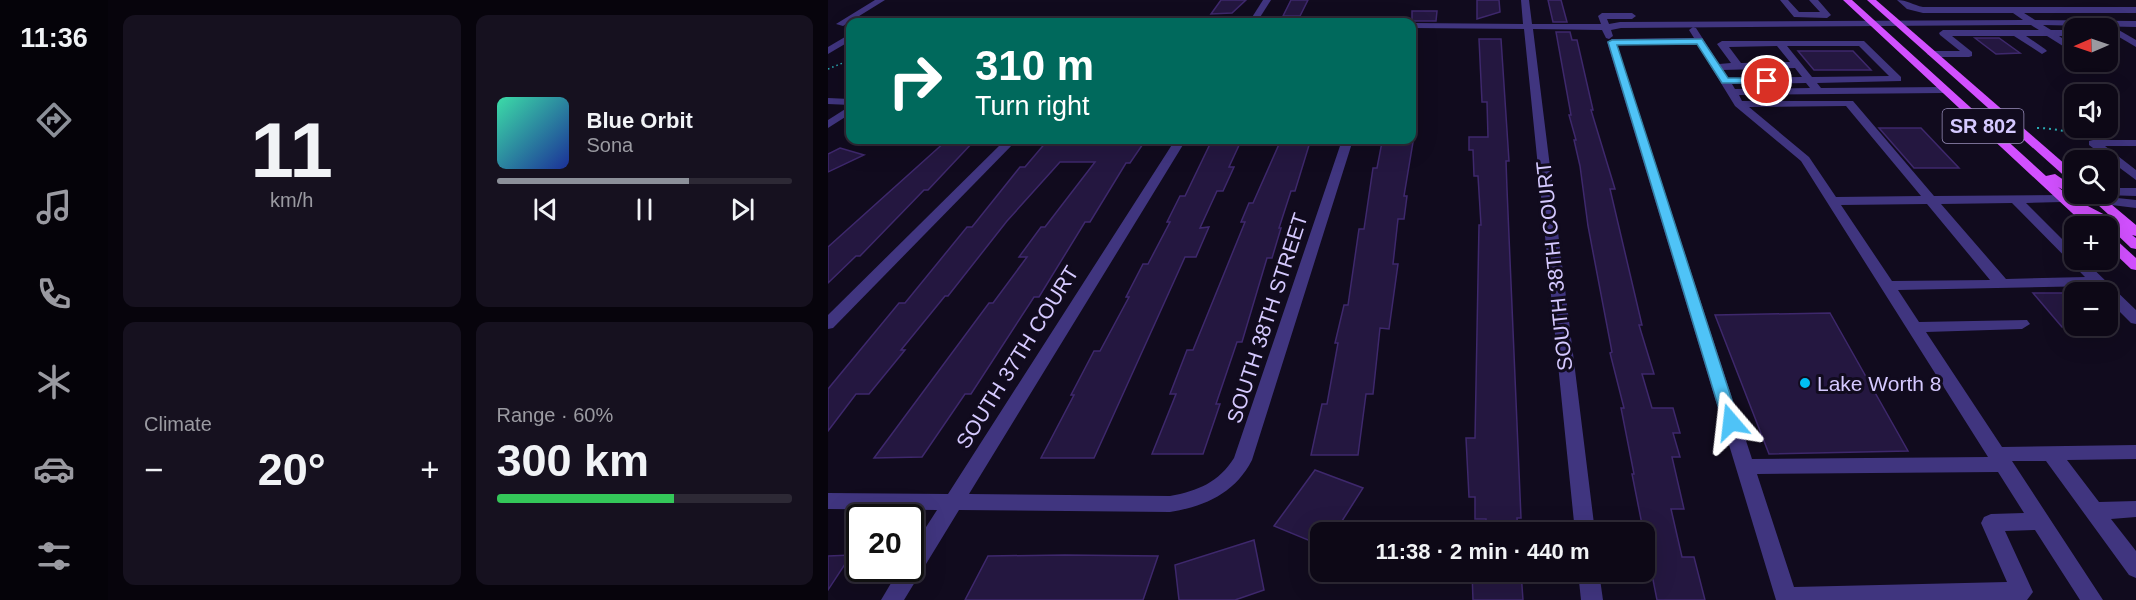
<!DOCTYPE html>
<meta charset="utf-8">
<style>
body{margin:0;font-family:Arial,sans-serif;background:#16111f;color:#f1f3f6;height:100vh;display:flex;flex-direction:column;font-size:22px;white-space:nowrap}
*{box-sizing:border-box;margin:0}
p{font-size:20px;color:#9a9aa1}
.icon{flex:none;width:33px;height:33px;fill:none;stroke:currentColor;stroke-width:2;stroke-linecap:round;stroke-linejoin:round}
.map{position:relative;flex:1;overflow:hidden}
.drawer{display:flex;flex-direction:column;gap:15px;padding:15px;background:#07040c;width:720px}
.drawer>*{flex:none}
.hud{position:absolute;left:18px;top:18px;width:570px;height:126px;border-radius:12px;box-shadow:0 6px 24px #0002,0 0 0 2px #2d2935;background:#00695c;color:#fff;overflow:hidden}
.needle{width:39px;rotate:268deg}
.buttons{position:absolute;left:1236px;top:18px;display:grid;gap:12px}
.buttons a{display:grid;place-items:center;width:54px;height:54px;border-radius:12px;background:#0d0816;box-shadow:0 6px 24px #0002,0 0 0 2px #2d2935;font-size:30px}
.speed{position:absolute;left:18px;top:504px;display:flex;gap:12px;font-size:30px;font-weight:700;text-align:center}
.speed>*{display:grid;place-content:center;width:78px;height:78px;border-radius:50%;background:#0d0816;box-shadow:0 6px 24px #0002,0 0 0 2px #2d2935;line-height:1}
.speed .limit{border:3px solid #111;border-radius:9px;background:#fff;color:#111}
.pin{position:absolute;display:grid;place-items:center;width:51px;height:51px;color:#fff;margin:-26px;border:3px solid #fff;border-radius:50%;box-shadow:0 2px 6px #0007}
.me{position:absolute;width:66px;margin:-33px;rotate:343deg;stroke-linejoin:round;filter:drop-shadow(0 0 4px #0008)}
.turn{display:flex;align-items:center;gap:21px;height:126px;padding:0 30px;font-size:27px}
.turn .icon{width:78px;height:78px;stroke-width:2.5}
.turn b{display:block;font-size:42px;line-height:51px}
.big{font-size:45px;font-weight:700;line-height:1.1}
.drawer .card{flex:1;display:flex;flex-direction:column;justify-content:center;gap:9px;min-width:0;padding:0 21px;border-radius:12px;background:#16111f}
.drawer .dial{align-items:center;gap:0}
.dial b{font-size:78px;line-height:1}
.song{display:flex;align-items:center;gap:18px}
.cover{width:72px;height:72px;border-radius:9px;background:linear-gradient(135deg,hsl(160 70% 55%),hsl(230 70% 35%))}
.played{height:6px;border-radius:3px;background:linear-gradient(90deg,#8c9099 65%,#2d2935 65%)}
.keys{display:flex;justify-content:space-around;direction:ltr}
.heat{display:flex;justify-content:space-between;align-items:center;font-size:33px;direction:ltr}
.charge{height:9px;border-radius:4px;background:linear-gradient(90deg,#34c759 60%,#2d2935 0)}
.drawer .tiles{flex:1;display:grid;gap:15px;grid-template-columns:repeat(2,1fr)}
.trip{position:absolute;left:482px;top:522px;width:345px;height:60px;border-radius:12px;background:#0d0816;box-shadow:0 6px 24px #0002,0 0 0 2px #2d2935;font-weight:700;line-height:60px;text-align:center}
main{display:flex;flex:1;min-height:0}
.tab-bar{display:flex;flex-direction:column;width:108px;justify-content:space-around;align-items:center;background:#050309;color:#9a9aa1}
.tab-bar .icon{width:42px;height:42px}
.tab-bar .active{color:#8c9099}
.tab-bar b{font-size:27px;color:#f1f3f6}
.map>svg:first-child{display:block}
</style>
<main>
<nav class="tab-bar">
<b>11:36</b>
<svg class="icon active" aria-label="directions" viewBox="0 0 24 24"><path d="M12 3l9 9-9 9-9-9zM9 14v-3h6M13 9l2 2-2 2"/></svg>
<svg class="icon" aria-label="music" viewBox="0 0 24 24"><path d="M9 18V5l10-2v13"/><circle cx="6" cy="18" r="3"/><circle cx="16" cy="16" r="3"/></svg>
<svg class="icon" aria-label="phone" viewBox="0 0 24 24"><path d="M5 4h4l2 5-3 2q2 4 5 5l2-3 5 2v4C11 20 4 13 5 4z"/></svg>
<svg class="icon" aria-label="climate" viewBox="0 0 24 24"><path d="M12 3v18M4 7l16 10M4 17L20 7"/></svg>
<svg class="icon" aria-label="car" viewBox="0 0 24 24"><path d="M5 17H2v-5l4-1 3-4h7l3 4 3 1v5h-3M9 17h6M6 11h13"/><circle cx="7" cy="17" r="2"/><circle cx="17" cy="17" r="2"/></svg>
<svg class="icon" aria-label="filters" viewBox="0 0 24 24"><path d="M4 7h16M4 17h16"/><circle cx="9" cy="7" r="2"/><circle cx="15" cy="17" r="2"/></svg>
</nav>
<section class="drawer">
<div class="tiles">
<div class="card dial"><b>11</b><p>km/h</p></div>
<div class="card">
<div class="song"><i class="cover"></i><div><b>Blue Orbit</b><p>Sona</p></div></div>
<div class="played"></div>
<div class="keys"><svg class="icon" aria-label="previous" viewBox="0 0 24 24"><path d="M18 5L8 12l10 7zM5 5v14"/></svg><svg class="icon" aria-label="pause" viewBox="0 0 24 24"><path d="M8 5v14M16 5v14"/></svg><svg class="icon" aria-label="next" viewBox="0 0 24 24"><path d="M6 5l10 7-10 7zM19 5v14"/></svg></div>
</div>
<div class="card"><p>Climate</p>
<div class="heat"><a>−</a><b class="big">20°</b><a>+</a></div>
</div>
<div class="card"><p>Range · 60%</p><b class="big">300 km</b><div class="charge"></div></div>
</div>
</section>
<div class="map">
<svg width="1308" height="600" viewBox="0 0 1308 600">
<rect width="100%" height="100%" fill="#110b1e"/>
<g fill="#241740" stroke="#3e286c" stroke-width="1.5">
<polygon points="393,0 418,0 404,13 383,14"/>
<polygon points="463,0 480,0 472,16 455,16"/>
<polygon points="649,0 671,0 672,12 649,19"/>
<polygon points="720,0 733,0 739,22 725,22"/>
<polygon points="584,11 609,11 608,21 584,21"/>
<polygon points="728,32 742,32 744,40 749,40 765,110 763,110 787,189 782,189 814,325 811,325 826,374 814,374 824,408 845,408 852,433 845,433 852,457 844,457 856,509 843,509 854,557 866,557 877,600 829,600 804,474 806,474 793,408 796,408 782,353 784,352 760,226 752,166 746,140 748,140 741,115 743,115"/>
<polygon points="1147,38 1171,38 1192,53 1168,54"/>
<polygon points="651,39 673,39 681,161 678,161 679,189 693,518 689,518 690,532 658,532 658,519 647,519 647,497 641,497 638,438 647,438 651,225 653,225 650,176 646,176 645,150 641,150 641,137 660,137 659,102 654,102"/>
<polygon points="970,51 1025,51 1043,70 986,70"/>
<polygon points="1051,128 1093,128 1131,168 1086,168"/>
<polygon points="118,141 146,141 100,190 96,190 32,256 28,256 0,283 0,247"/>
<polygon points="219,141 245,141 242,145 280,145 282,141 317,141 302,163 298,163 262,222 257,222 211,297 206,297 143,394 137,394 94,457 46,458 161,303 165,303 199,257 191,257 213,227 217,227 267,162 232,162 179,221 120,296 117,296 73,350 77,350 41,394 28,394 0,431 0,389 71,303 77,303 139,227 144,227 192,167 197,167"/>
<polygon points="413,141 401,167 406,167 395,191 389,191 372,228 381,227 368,257 357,257 266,458 213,458 246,395 243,395 266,351 272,351 301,297 298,297 315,264 320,264 342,222 339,222 352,196 357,196 383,142"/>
<polygon points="452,142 482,142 467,191 463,191 451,228 453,228 444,258 439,258 414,342 409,342 388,404 392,404 375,454 324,454 348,394 342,394 359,350 365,350 417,222 413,222 421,203 425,203"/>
<polygon points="554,142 585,142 576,196 579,196 576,219 570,219 565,264 570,264 561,329 552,328 545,394 538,394 530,455 483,455 494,404 499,404 510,343 507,343 516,305 520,305 531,229 536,229 545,168 549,168"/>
<polygon points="12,148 36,155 0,172 0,154"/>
<polygon points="1205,293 1246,293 1246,327 1234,327"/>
<polygon points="1002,313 1080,451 941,454 887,315"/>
<polygon points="487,470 535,488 507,532 492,532 492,545 446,526"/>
<polygon points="426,540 436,590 407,600 351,600 347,565"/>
<polygon points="23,555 0,590 0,556"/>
<polygon points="237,555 330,556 315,600 137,600 160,556"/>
<polygon points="644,572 693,572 695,600 645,600"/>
</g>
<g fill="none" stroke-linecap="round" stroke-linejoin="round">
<polyline stroke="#2aaab2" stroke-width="1.5" stroke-dasharray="1.5 3" stroke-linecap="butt" points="0,69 22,60"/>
<g stroke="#2aaab2" stroke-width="2" stroke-dasharray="2 4" stroke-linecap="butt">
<polyline points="1124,126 1137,126"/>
<path d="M1209 128C1226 128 1240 133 1258 133"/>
</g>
<g fill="#40357f" fill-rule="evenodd">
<polygon points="47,0 57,0 15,26 8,24"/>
<polygon points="435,0 443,0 429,22 421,22"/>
<path d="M693 0H701L704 24H773L770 16 774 13H804L808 16 804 19H779L781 24 792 22 1195 20 1185 13H1095L1079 9 1069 0C1079 0 1085 5 1095 7H1308V13H1196L1207 20 1308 21V27L1215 25 1223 30H1246V36H1231L1246 46V53L1219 36H1198L1217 49 1219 51 1214 54 1186 36H1124L1144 52V56L1141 57H1104L1099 54 1104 51H1132L1112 35 1111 33 1115 30H1211L1203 25H1189L793 28 783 30 785 36 781 39 778 38 774 30 705 29 767 532H747L696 29 584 28V23L695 24Z"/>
<polygon points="952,0 960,0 971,12 992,12 981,0 990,0 1003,15 999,18 966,17"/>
<path d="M865 27 868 28 891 64 903 63 889 44 894 41H1036L1073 77V81L989 83 993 88 1116 87 1121 90 1116 93 911 95 914 101H1025L1106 196 1238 195 1240 198 1234 202 1198 203 1246 251V260H1256L1308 310V324L1303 323 1280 300V292H1272L1266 286 1070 290 1091 322 1199 320 1202 324 1194 329 1098 332 1174 447 1308 445V459L1239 460 1271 502 1308 501V517L1283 519 1308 551V578L1301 575 1218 461H1184L1275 600H1252L1207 530 1177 531 1205 592 1199 600H948L779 42 784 39 866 38 861 30ZM869 44 907 106 973 161 1160 457 924 459 789 45ZM949 46 962 62 913 63 901 47ZM959 46H1031L1061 76 984 77ZM967 68 974 77 900 78 894 70ZM978 83 982 88 907 89 904 84ZM1018 106 1093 196 1008 197 981 157 921 107ZM1184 203 1257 277 1178 279 1113 204ZM1099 204 1162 280 1064 281 1013 205ZM1170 472 1196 513 1163 514 1156 517 1153 523 1179 582 966 587 929 474Z"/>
<polygon points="1289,29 1308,40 1308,47 1286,34 1285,32"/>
<polygon points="22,34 22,41 0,54 0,47"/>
<polygon points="0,98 22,99 22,105 0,104"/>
<polygon points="22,106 22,114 0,128 0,120"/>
<polygon points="177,140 189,140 5,328 0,329 0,315"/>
<path d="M347 140H358L141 494 342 496C370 491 391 482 406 458L514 140H525L424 460C407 493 378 506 342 512L131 510 76 600H53L72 568H82V552L109 510 0 509V493L120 494Z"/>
<polygon points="1265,140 1308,140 1308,146 1277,146 1308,170 1308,180 1261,145 1261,141"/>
<polygon points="1280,188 1308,188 1308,196 1276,195 1280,194"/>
<polygon points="1271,196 1308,200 1308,208 1267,203 1265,200 1267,197"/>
<polygon points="750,572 771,572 775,600 753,600"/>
</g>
<g fill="#d250ff" fill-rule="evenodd">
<path d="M1015 0H1024L1218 176 1227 174 1246 187V194H1251L1246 196 1230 187C1247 203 1272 209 1292 225L1258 194H1271L1308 225V236L1304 235 1308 238V249L1303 248 1280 226 1261 215 1272 226H1258Z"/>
<polygon points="1039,0 1048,0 1246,172 1246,182 1242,181"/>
<polygon points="1280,236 1285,237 1308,258 1308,270 1303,269 1280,247"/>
</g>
</g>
<polygon fill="#4fc3f7" stroke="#337fa1" stroke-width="1.5" points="872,39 874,39 900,78 939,78 944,81 939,83 894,83 869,44 789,45 911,422 909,427 903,429 897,427 895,422 780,42 784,40"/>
<circle fill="#00bff4" stroke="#110b1e" stroke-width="2" cx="977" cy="383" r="6"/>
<g text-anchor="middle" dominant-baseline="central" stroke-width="6" stroke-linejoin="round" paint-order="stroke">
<rect fill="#110b1e" stroke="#9a90bc" stroke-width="1.5" x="1114.5" y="109" width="81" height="34" rx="4.5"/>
<g font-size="20" font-weight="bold" fill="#d5c9ff">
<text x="1155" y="126">SR 802</text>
</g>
<g font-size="21" fill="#d5c9ff" stroke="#110b1e">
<text transform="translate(726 266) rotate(-96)">SOUTH 38TH COURT</text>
<text transform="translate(439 318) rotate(-72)">SOUTH 38TH STREET</text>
<text transform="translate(189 357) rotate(-58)">SOUTH 37TH COURT</text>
</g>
<g font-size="21" fill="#d5c9ff" stroke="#110b1e" text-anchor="start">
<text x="989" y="383">Lake Worth 8</text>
</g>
</g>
</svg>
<div class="buttons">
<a><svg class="needle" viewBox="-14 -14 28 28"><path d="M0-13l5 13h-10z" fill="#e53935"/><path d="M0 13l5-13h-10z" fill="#9a9aa1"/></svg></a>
<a><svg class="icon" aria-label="sound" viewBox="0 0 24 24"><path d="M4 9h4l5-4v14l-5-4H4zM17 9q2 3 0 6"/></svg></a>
<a><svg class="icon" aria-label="search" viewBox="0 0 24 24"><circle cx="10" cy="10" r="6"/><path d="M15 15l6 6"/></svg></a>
<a>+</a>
<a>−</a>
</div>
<div class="speed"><div class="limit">20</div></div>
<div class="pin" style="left:939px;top:81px;background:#d93025"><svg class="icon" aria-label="arrive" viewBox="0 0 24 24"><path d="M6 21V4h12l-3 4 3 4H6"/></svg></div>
<svg class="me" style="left:903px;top:422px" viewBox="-20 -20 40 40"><path d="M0-17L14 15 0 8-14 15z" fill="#4fc3f7" stroke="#fff" stroke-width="4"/></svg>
<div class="trip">11:38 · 2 min · 440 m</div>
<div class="hud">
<div class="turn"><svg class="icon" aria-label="right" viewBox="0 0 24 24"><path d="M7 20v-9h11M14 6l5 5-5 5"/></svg><div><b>310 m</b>Turn right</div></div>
</div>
</div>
</main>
